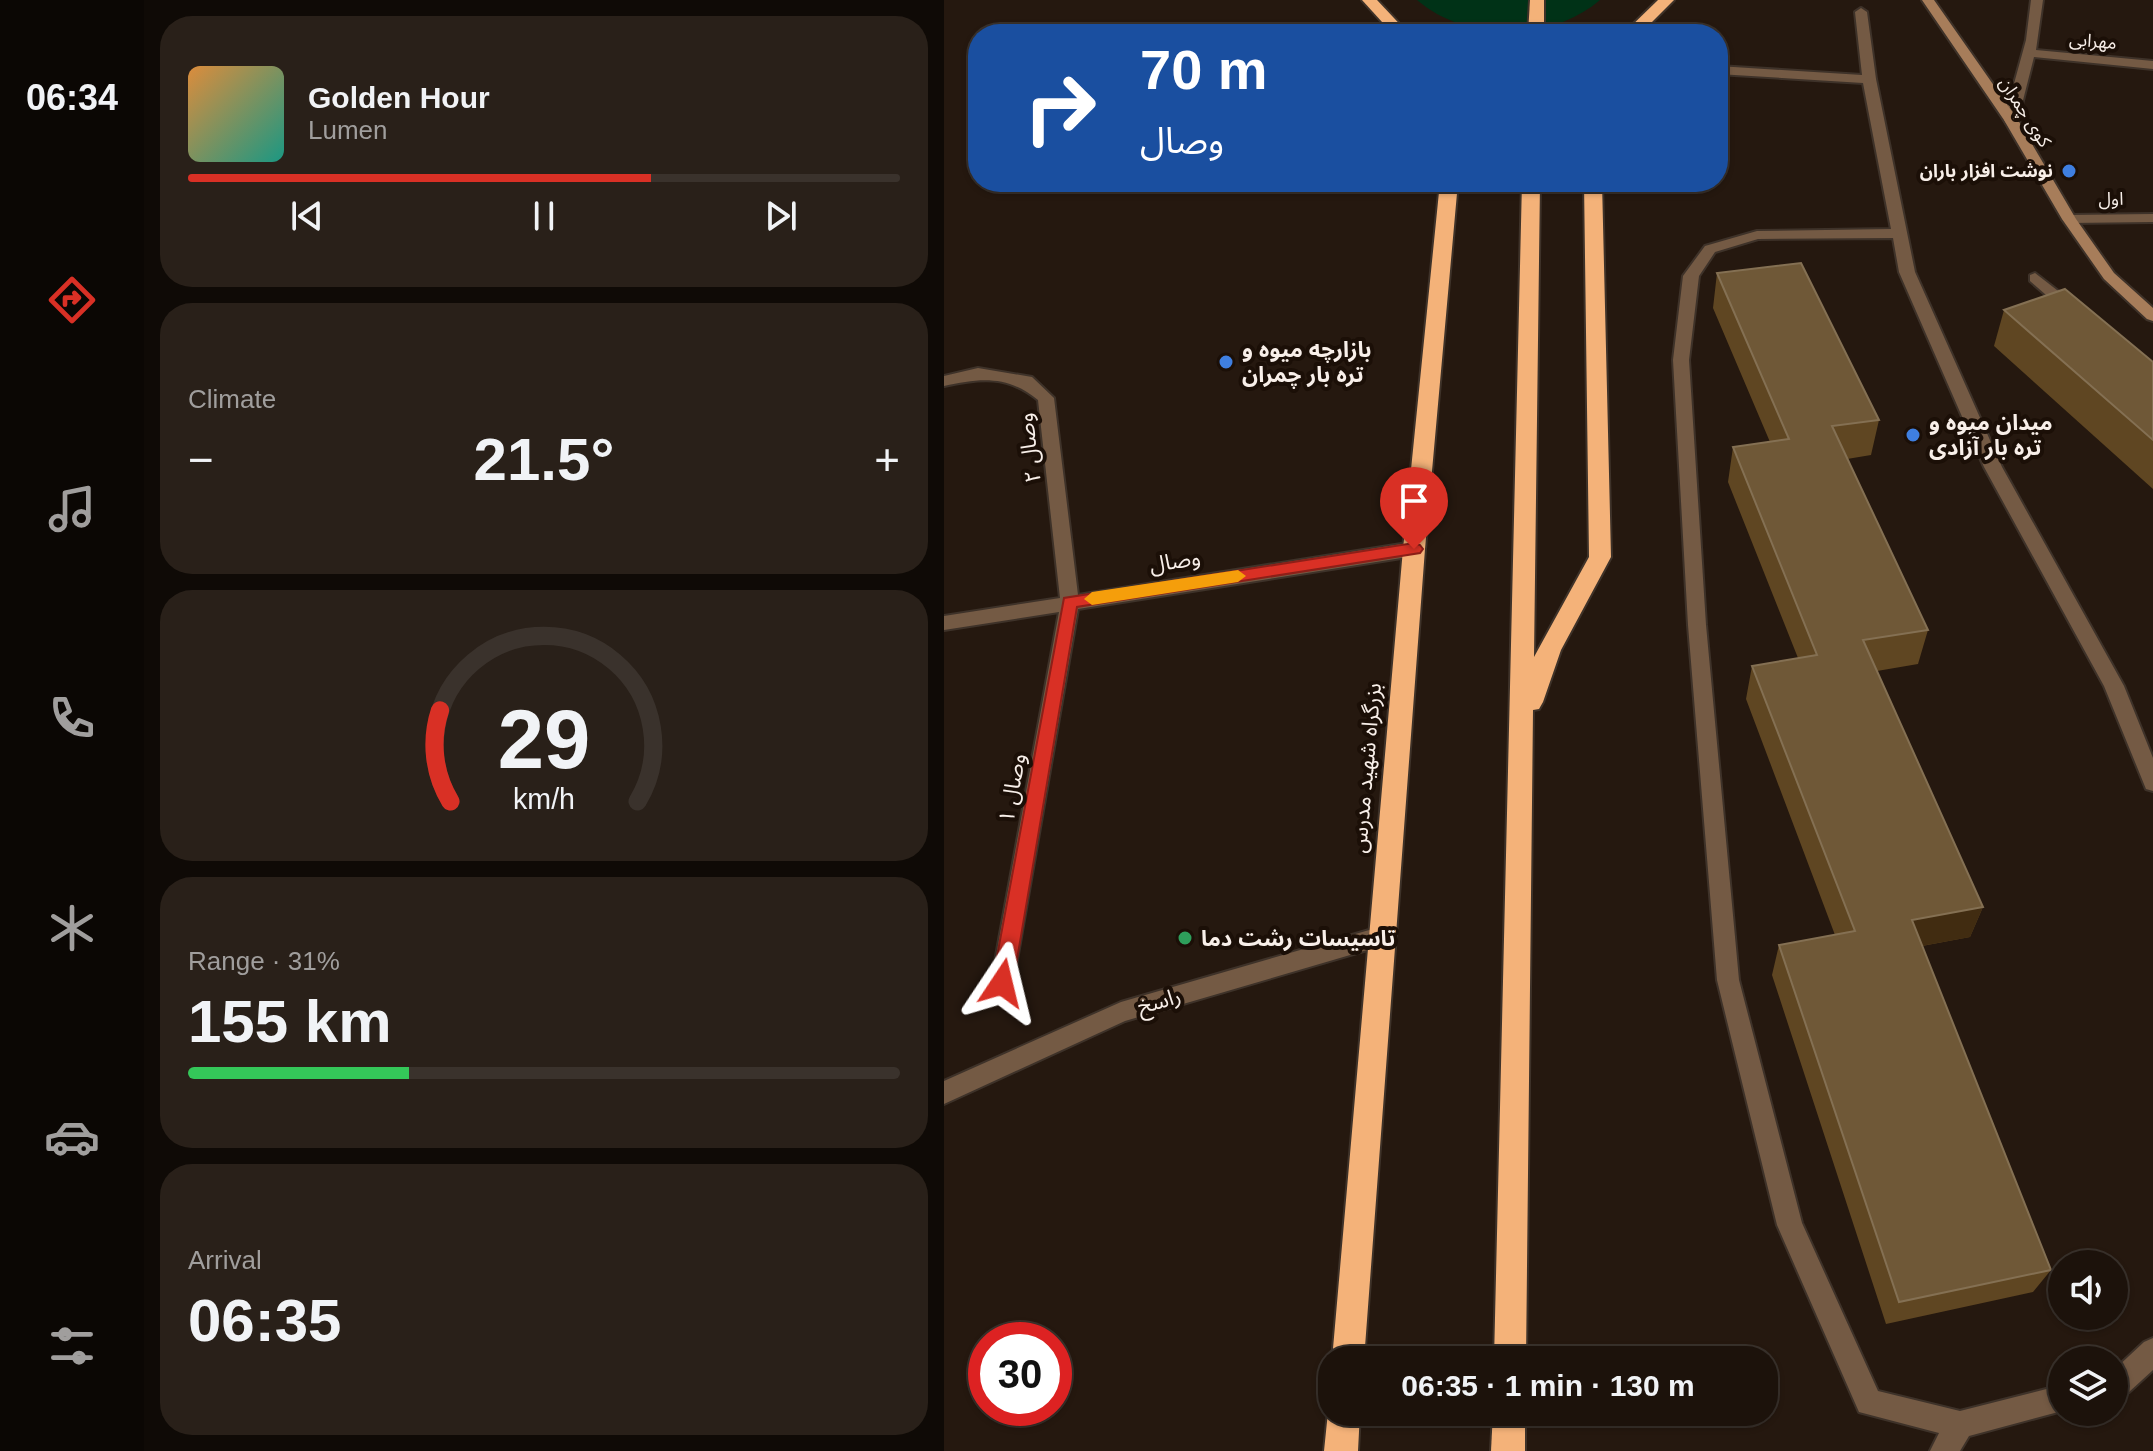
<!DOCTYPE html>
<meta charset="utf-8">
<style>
body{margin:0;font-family:Arial,"Noto Sans Arabic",sans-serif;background:#292019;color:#f1f3f6;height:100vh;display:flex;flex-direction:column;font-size:30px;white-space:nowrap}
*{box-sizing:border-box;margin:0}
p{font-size:26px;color:#a09e9d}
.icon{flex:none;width:44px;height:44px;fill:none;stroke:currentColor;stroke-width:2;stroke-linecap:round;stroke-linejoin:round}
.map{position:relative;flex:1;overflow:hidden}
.panel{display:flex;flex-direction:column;gap:16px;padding:16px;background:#0f0a06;width:800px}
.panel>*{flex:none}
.top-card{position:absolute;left:24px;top:24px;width:760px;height:168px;border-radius:32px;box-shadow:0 2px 6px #0004,0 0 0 2px #3a322c;background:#1a4fa0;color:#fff;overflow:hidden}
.fabs{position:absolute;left:1104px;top:1250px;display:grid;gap:16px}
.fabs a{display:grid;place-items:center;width:80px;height:80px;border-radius:50%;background:#1c120b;box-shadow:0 2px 6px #0004,0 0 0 2px #3a322c;font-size:40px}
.speed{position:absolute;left:24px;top:1322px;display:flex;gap:16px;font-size:40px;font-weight:700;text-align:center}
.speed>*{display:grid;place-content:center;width:104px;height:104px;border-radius:50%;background:#1c120b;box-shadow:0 2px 6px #0004,0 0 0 2px #3a322c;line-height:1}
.speed .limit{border:12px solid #d22;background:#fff;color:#111}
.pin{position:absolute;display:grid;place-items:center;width:68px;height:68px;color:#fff;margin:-82px -34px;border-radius:50% 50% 50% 0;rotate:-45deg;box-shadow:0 0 8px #0007}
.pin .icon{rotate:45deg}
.me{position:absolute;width:88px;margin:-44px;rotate:10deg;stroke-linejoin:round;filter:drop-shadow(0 0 6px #0008)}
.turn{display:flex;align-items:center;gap:28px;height:168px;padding:0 40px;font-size:36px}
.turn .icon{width:104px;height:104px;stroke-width:2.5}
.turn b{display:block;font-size:56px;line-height:68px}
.big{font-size:60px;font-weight:700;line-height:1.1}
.panel .card{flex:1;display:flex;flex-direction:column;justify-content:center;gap:12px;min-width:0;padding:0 28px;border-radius:32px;background:#292019}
.panel .dial{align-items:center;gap:0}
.dial svg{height:208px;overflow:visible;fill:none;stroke:#3a322c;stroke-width:7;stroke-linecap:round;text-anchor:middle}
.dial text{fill:#f1f3f6;stroke:none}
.song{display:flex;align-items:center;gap:24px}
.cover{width:96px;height:96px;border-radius:12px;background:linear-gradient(135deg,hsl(30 70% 55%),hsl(170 70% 35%))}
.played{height:8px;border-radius:4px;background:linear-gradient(90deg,#d93025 65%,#3a322c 65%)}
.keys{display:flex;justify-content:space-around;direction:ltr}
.heat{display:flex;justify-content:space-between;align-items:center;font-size:44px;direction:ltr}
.charge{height:12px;border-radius:6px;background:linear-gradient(90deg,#34c759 31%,#3a322c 0)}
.trip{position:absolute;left:374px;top:1346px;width:460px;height:80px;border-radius:32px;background:#1c120b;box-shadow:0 2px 6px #0004,0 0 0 2px #3a322c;font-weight:700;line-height:80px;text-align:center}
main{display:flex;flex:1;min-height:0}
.tabs{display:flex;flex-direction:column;width:144px;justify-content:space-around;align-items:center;background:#0b0704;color:#a09e9d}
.tabs .icon{width:56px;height:56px}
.tabs .on{color:#d93025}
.tabs b{font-size:36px;color:#f1f3f6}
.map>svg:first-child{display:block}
</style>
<main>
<nav class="tabs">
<b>06:34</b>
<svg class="icon on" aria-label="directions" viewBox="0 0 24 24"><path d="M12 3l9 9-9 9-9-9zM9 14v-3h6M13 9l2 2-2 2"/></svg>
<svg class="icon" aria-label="music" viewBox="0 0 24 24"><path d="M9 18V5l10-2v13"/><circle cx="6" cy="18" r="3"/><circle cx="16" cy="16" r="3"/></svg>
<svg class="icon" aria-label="phone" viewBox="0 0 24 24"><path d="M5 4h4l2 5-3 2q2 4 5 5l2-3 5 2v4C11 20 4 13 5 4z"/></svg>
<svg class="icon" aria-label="climate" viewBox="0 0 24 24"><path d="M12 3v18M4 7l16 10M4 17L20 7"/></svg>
<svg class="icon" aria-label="car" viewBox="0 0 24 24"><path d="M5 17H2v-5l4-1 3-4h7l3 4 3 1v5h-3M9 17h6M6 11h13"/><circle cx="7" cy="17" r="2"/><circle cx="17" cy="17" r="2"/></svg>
<svg class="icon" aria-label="filters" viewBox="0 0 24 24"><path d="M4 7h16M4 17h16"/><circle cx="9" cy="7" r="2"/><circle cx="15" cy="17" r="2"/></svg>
</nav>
<section class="panel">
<div class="card">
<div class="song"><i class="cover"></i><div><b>Golden Hour</b><p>Lumen</p></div></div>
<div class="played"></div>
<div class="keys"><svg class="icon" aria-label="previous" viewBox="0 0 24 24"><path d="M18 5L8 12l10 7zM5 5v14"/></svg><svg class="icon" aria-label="pause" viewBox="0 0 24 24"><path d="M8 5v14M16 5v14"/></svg><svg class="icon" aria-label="next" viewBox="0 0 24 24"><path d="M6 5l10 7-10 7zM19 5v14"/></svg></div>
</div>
<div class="card"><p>Climate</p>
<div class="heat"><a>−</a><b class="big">21.5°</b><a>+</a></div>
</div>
<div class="card dial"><svg viewBox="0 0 100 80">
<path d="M14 69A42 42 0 1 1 86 69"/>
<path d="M14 69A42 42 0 0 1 10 34" stroke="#d93025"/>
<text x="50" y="56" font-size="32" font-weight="700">29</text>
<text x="50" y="72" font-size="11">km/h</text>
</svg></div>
<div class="card"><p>Range · 31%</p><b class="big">155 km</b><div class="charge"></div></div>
<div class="card"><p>Arrival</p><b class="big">06:35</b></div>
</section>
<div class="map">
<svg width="1209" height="1451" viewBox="0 0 1209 1451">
<rect width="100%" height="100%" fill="#25180f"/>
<path fill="#003217" d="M473 0H656C606 43 522 42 473 0Z"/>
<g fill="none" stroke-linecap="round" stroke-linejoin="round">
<defs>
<g id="lane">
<polygon points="917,8 923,12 932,79 971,272 1058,467 1180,686 1209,758 1209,791 1202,789 1160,686 1040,467 955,272 949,238 814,239 771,252 755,276 745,360 762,625 795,980 858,1223 934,1391 1016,1411 1118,1385 1118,1411 1025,1436 1016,1451 986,1451 995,1433 915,1412 833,1225 773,980 744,625 729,360 739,276 761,246 813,231 947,229 919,83 774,74 774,66 918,75 911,12"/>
<polygon points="740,182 754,182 752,192 742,192"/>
<polygon points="1091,273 1136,308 1136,314 1124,314 1086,281 1086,275"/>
<polygon points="1209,1338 1209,1370 1185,1392 1170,1397 1170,1370 1200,1342"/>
</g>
<g id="street">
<polygon points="1087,0 1099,0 1092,50 1209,61 1209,69 1090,57 1074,120 1062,123 1060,120 1082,40"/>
<polygon points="1209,214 1209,222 1125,223 1118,219 1125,215"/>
<path d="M34 368 88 377 110 398 134 595 470 542 479 549 470 556 134 609 69 983 66 990 58 993 50 990 47 983 115 612 0 630V616L116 598 94 400C64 375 36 378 0 386V376Z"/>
<polygon points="439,926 447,929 450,936 447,943 181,1021 0,1104 0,1081 177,1002"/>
</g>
<polygon id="secondary" points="978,0 990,0 1074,120 1132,219 1170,273 1209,308 1209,321 1203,319 1160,279 1118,219 1060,120"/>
<g id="highway">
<polygon points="418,0 433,0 465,34 449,34"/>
<polygon points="586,0 600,0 600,34 584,34"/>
<polygon points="714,0 730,0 696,34 679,34"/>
<polygon points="496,182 514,182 481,549 420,1360 388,1360 459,549"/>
<polygon points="578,182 596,182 590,657 645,557 640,182 658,182 667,557 617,650 599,702 595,709 589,710 582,1360 550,1360"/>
<polygon points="388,1402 388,1412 416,1412 414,1451 380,1451 384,1412"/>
<polygon points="549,1412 581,1412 581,1451 547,1451"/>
</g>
</defs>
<use href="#lane" stroke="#3e3229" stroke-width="4"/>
<use href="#street" stroke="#3e3229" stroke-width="4"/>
<use href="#secondary" stroke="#3e3229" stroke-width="4"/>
<use href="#highway" stroke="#3e3229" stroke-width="4"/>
<use href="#lane" fill="#745a44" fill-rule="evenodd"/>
<use href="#street" fill="#745a44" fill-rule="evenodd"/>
<use href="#secondary" fill="#a77d5a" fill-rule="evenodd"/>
<use href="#highway" fill="#f4b279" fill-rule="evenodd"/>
</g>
<g fill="#5f4622">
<polygon points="773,273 935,420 927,455 903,459 984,630 974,664 933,671 1039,907 1026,937 978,946 1107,1270 1089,1292 942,1324 828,975 835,945 891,935 802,699 808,666 854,658 784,482 789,447 826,442 769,308"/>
<polygon points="1060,310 1209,362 1209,489 1050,346"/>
</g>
<polygon fill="#412c11" points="1039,907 1026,937 956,950 968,920"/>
<g fill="#6f5837" stroke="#847053" stroke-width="2">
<polygon points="857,263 935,420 888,426 984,630 919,640 1039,907 968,920 1107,1270 955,1302 835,945 911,931 808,666 873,655 789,447 845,439 773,273"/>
<polygon points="1121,289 1209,362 1209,440 1060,310"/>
</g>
<polygon fill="#d93025" stroke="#8d1f18" stroke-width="2" points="470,543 476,545 479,549 476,553 133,607 69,983 66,990 58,992 51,990 48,983 120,598"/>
<polygon fill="#f59e0b" points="294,570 302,576 294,582 148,605 140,599 148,592"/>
<g fill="#3f7fe0" stroke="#1b0f07" stroke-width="3">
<circle cx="1125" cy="171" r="8"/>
<circle cx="282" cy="362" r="8"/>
<circle cx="969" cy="435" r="8"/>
</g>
<circle fill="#2e9e5b" stroke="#1b0f07" stroke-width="3" cx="241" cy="938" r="8"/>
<g text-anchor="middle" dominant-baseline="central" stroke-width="8" stroke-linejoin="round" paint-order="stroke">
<g font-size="18" fill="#f8efe9" stroke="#1b0f07">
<text transform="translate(1149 41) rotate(5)">مهرابی</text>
<text transform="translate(1081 112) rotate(57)">کوی چمران</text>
<text x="1167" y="199">اول</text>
</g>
<g font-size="18" font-weight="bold" fill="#f8efe9" stroke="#1b0f07" text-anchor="end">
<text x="1109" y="171">نوشت افزار باران</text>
</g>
<g font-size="22" font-weight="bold" fill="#f8efe9" stroke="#1b0f07" text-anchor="start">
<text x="298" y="349">بازارچه میوه و<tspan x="298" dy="25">تره بار چمران</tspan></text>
<text x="985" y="422">میدان میوه و<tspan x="985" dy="25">تره بار آزادی</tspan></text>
<text x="257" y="938">تاسیسات رشت دما</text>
</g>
<g font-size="22" fill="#f8efe9" stroke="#1b0f07">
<text transform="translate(85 448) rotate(-97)">وصال ۲</text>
<text transform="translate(231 561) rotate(-9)">وصال</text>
<text transform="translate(422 768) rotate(-85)">بزرگراه شهید مدرس</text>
<text transform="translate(68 788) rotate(-80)">وصال ۱</text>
<text transform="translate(215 1001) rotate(-16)">راسخ</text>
</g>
</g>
</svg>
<div class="fabs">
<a><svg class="icon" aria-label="sound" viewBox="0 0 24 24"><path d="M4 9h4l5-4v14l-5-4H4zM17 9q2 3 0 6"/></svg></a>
<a><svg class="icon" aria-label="layers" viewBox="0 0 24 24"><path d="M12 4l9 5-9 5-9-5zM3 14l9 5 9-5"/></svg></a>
</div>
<div class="speed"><div class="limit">30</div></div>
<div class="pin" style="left:470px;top:549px;background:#d93025"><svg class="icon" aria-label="arrive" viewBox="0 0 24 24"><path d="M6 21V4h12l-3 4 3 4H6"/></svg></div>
<svg class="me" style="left:58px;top:983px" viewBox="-20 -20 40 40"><path d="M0-17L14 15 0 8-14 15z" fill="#d93025" stroke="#fff" stroke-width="4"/></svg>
<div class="trip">06:35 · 1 min · 130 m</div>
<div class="top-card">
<div class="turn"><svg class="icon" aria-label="right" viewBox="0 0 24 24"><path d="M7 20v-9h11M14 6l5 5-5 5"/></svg><div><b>70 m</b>وصال</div></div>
</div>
</div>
</main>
